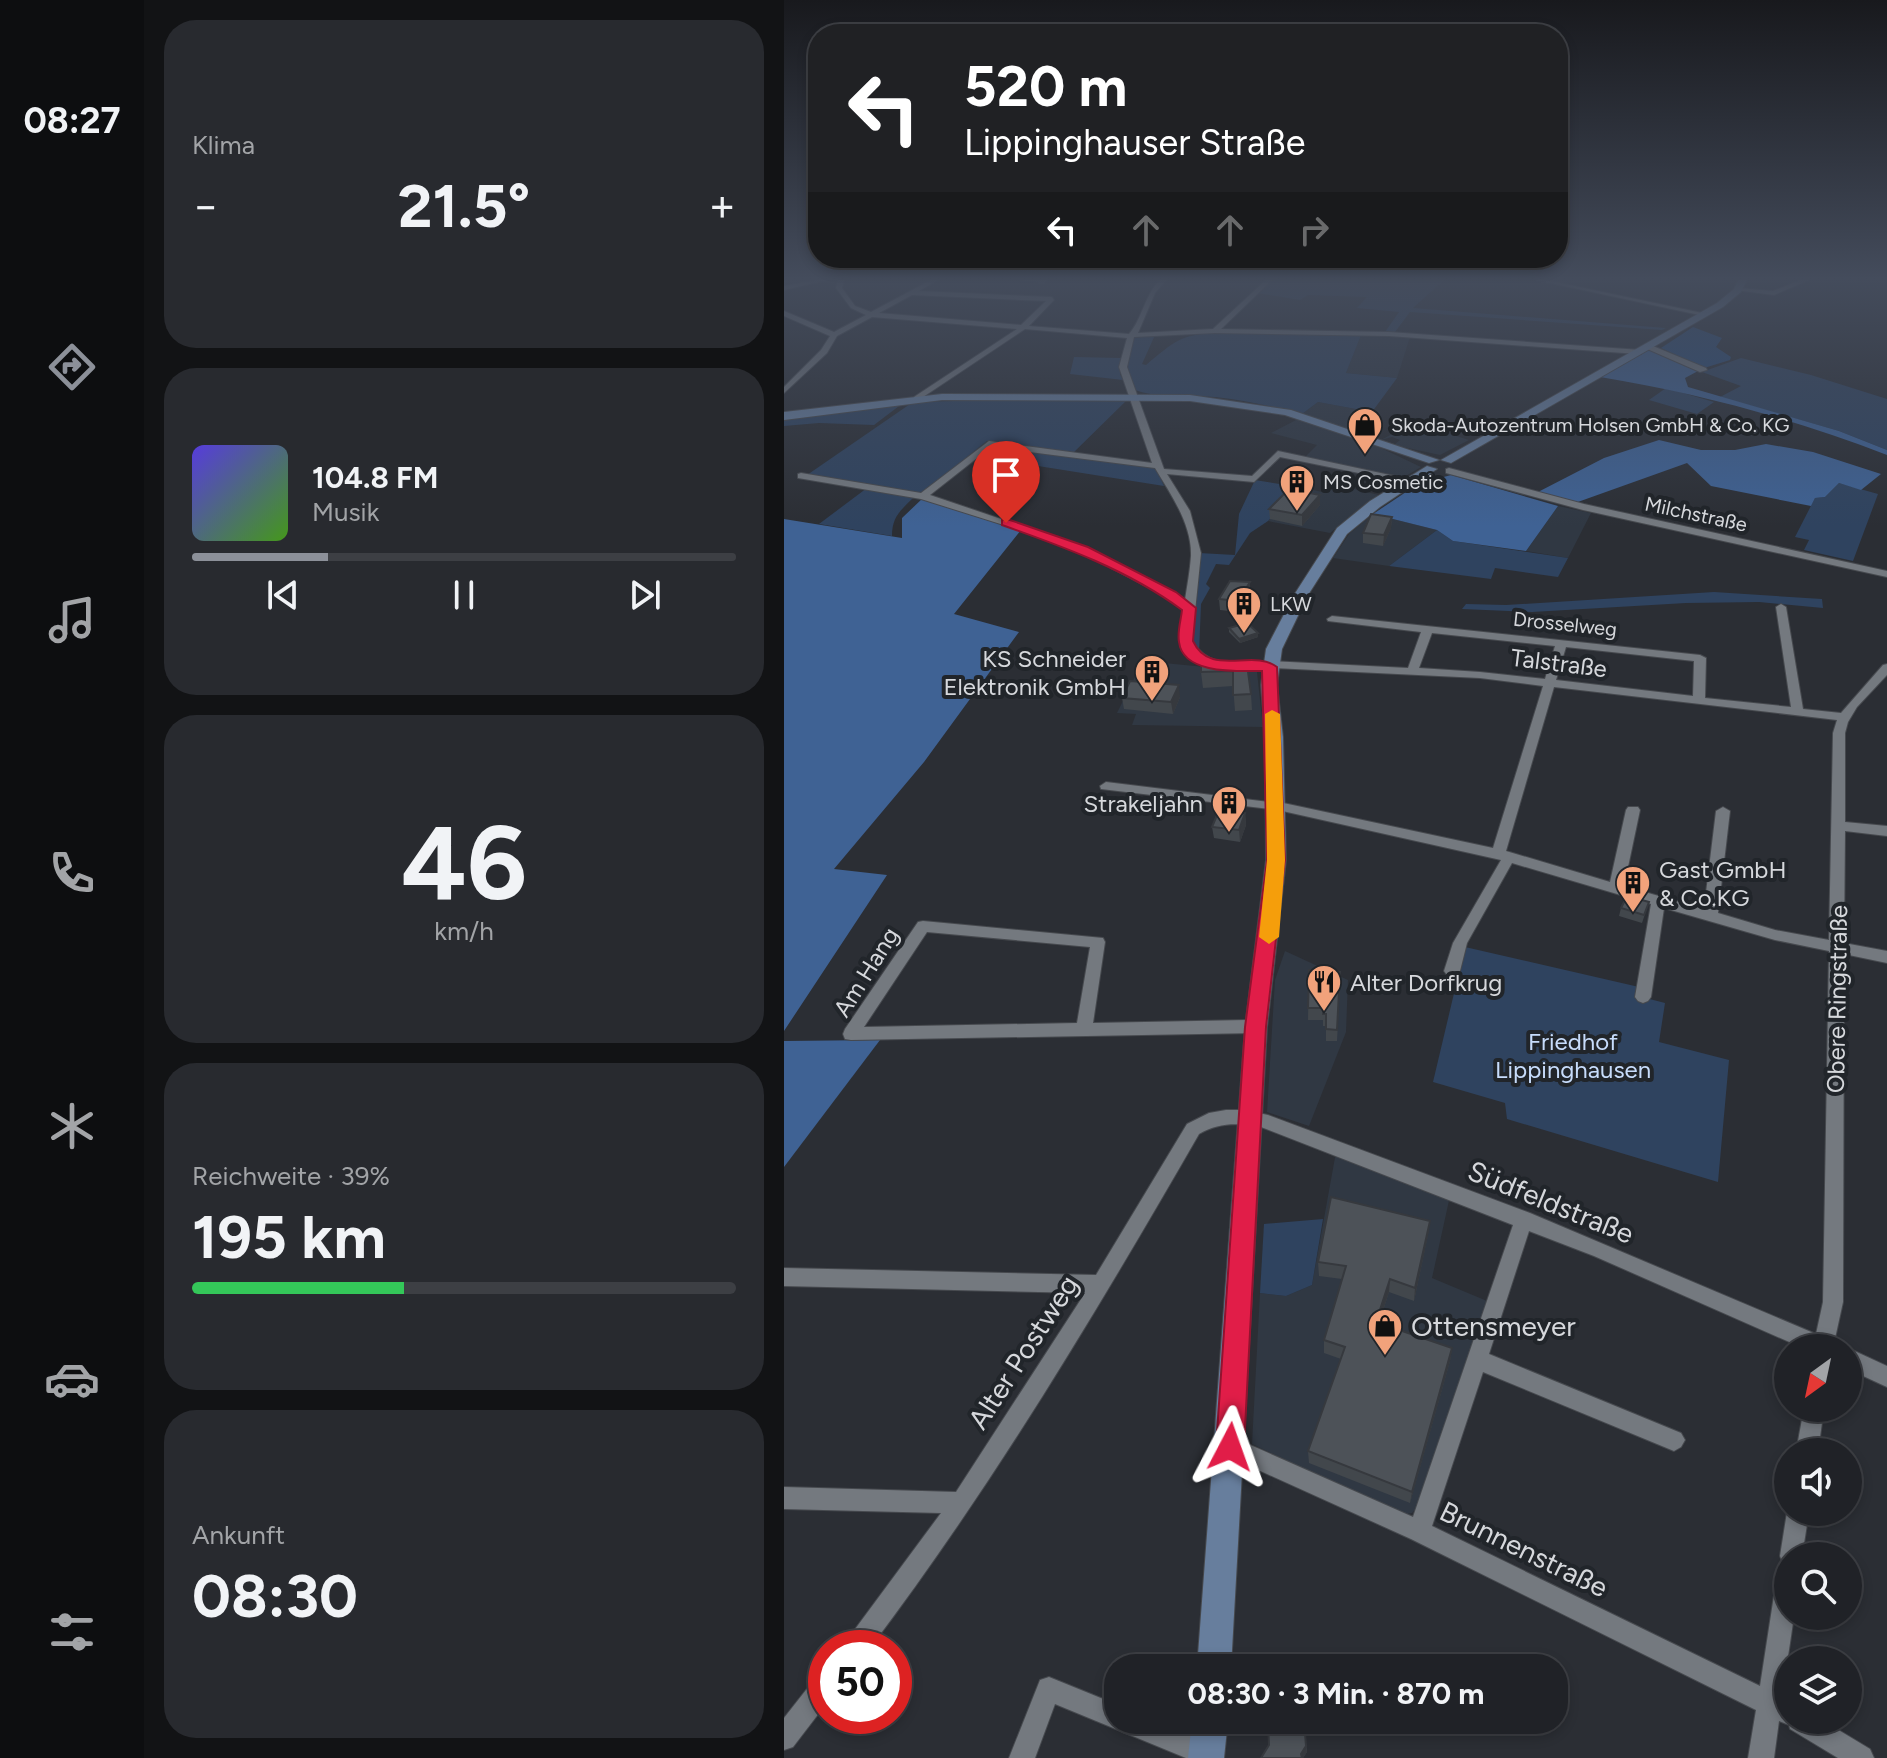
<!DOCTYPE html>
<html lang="de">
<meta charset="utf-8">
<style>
body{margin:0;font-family:Figtree,sans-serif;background:#282a2f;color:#f1f3f6;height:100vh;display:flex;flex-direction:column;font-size:30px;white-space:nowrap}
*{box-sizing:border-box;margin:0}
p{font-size:26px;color:#a2a4a7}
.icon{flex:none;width:44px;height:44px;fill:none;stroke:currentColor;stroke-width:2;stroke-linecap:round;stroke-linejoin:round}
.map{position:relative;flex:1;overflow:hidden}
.panel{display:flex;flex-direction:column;gap:20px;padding:20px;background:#121315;width:640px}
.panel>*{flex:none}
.banner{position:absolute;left:24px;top:24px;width:760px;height:244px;border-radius:32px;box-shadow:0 4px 12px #0003,0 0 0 2px #3d3f44;background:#202124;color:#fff;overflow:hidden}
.needle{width:52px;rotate:213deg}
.tools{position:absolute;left:990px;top:1334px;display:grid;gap:16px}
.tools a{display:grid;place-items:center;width:88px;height:88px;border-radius:50%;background:#202227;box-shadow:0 4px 12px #0003,0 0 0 2px #3d3f44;font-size:40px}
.speed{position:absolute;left:24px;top:1630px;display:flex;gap:16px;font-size:40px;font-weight:700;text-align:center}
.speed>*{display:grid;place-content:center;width:104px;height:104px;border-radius:50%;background:#202227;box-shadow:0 4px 12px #0003,0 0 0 2px #3d3f44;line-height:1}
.speed .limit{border:12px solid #d22;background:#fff;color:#111}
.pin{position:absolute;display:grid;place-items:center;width:68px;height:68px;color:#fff;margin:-82px -34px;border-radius:50% 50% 50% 0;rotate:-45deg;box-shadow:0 0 8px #0007}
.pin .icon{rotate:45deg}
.me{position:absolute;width:88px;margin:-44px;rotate:4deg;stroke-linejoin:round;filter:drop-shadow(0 0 6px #0008)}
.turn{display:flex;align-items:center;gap:28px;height:168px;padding:0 24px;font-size:36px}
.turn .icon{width:104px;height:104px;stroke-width:2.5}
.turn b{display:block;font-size:56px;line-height:68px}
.lanes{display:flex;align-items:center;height:76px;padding:0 24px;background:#0003;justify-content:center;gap:40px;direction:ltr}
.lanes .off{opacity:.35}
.big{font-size:60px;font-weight:700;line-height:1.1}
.panel .card{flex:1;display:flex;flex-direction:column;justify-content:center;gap:12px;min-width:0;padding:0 28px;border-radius:32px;background:#282a2f}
.panel .dial{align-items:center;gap:0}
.dial b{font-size:104px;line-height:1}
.song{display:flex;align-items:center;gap:24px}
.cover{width:96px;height:96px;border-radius:12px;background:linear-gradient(135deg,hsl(250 70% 55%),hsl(100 70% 35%))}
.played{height:8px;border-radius:4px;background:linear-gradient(90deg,#8c9099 25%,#3d3f44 25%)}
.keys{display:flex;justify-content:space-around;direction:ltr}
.heat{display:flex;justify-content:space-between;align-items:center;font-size:44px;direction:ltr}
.charge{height:12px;border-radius:6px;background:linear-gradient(90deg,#34c759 39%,#3d3f44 0)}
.trip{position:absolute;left:320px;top:1654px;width:464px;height:80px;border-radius:32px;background:#202227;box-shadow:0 4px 12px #0003,0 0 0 2px #3d3f44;font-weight:700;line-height:80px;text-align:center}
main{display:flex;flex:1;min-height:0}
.dock{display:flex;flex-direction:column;width:144px;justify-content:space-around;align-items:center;background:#0d0e10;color:#a2a4a7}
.dock .icon{width:56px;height:56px}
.dock .selected{color:#8c9099}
.dock b{font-size:36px;color:#f1f3f6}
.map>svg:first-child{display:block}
</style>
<main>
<nav class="dock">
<b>08:27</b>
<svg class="icon selected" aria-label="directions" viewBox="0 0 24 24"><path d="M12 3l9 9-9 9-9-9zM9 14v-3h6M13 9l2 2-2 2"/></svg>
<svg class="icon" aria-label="music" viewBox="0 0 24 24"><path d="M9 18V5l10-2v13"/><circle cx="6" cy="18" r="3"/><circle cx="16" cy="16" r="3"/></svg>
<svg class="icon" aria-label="phone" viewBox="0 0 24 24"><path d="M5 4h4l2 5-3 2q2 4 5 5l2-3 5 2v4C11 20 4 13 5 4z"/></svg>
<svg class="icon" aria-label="climate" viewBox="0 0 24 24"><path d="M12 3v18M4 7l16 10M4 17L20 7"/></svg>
<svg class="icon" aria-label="car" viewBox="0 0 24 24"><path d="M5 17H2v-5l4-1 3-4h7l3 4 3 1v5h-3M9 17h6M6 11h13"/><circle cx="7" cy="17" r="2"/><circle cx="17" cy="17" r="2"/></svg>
<svg class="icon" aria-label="filters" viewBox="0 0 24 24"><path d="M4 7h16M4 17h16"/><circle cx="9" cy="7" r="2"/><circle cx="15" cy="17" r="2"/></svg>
</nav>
<section class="panel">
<div class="card"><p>Klima</p>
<div class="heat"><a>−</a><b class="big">21.5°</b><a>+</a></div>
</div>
<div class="card">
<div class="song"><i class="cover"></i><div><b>104.8 FM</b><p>Musik</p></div></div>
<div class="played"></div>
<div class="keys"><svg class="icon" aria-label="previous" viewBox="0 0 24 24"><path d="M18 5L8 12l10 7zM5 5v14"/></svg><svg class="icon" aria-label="pause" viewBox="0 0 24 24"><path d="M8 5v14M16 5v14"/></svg><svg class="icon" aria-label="next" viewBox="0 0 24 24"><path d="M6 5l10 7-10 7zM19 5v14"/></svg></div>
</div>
<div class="card dial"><b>46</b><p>km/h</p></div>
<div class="card"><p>Reichweite · 39%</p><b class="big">195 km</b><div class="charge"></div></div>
<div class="card"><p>Ankunft</p><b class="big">08:30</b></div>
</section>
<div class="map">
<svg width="1103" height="1758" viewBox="0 0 1103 1758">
<rect width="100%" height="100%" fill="#2b2e34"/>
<g fill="#303843">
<polygon points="577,334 626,337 613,378 562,373"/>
<polygon points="534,402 588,412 574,432 518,414"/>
<polygon points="514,419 597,448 637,467 620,477 520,458 533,445 487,433"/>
<polygon points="630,422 685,440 656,455 610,445 616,440 608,437 597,440"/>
<polygon points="553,485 595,495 546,533 484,521 515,487 543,493"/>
<polygon points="774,506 807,513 784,558 742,551"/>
<polygon points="589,514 653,530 605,566 549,558 565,534"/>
<polygon points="359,661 473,672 479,727 348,725 352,714 333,713"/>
<polygon points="501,951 564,980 562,1032 525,1126 483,1112 491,980"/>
<polygon points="552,1152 666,1196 648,1278 703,1301 636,1504 628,1513 617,1515 468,1444 476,1293 502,1296 528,1285"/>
</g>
<g fill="#2f435f">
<polygon points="487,280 660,280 629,308 882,328 878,330 626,312 611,332 601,332 615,312 573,308 583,297 524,295 516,300 473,293 473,290"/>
<path d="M433 333 577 335 562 373 613 378 588 412 534 402 518 414C490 407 460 400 431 397 405 395 372 399 349 389 341 370 342 356 350 338L371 335 358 364 362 365C390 342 396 334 433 333Z"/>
<polygon points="290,357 337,358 336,374 339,380 286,374"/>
<polygon points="957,358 1027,375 1103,399 1103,450 1055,431 936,397 957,386 918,372"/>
<polygon points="882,388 930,402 913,414 865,400"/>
<polygon points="208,400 343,400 289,453 203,441 138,493 23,475 129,402"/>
<polygon points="119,403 90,425 35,423 0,426 0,420"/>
<polygon points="209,447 372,468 380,486 192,456"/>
<polygon points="471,480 515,487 484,521 466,533 445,565 432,564 422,584 426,588 417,604 415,654 405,639 415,553 451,555 455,514"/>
<polygon points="1055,483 1094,494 1069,561 1020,550 1025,540 1011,537 1031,498 1041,497"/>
<path d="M83 488 129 498C116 511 108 517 108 536L35 524Z"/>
<polygon points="653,530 669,541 784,558 774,577 711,568 707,579 605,566"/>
<polygon points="930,592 1038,599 1039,608 975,602 902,603 748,612 678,609 682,604 722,605"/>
<polygon points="681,947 855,987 854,996 881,1003 875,1042 945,1060 934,1182 723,1119 721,1103 649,1082"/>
<polygon points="539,1219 528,1285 502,1296 476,1293 480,1224"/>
</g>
<g fill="#3f6294">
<path d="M866 349 914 371 901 378 904 387 1055 431 1103 450V455C1010 419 914 393 816 377Z"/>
<polygon points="875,440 917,450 951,450 982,444 1029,452 1097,474 1077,490 1055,483 1041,497 1031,498 1027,506 927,486 903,463 791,503 754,492 820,458"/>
<polygon points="667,475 774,506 742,551 669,541 653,530 589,514 634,484"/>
<polygon points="139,498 237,530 170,614 235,632 140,762 50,869 103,875 0,1031 0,519 118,538 118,518"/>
<polygon points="96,1040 0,1167 0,1041"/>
</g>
<polygon fill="#274a79" points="909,327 938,338 932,347 947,357 946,360 920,368 877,348"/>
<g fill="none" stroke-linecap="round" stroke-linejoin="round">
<defs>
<g id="street">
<polygon points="33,280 43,280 0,290 0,286"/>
<path d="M54 280H60L58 288 71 306 87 312 147 280H154L135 291 268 297 270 300 245 326 345 334C359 318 360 296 376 280H382L371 293 354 333 429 329 482 280H488L437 329 605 332 857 350V354H854L605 336 431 333 350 337 343 367 380 469 468 476 494 451 634 481 629 484 496 457 470 482 383 474 406 511 417 553 408 641C426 669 451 662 481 663L486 661 624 668 637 632 544 621 543 619 548 616 916 655 922 658 921 698 1007 707 992 607 997 604 1002 607 1019 709 1057 713 1099 665 1103 664V675L1073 707 1064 722 1061 733V822L1103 826V836L1061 831 1060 943 1103 951V963L1060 954 1059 1302 1050 1343 1052 1348H1019L810 1256 745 1231 705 1354 897 1433 901 1440 897 1447 890 1451 699 1372 648 1526 976 1686 993 1576 996 1568 1002 1565 999 1564 996 1556 1003 1512 1004 1510V1512H1025L1018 1556H1004V1616H1010L998 1697 1004 1700V1720H1038L1086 1749 1090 1758H1054L1006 1729 1005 1725 995 1721 990 1758H964L972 1710 627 1539 439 1454 435 1447 439 1440 446 1436 629 1517 729 1225 477 1127C455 1123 435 1122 415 1134 313 1311 209 1485 86 1648H59L63 1640 157 1513 0 1509V1487L172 1492 301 1293 0 1286V1268L312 1275 403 1124 425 1113 442 1110H460L484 1115 746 1213 1032 1334 1039 1302 1045 951 991 940 880 908 867 997 864 1001 859 1003 854 1001 851 997 867 904 728 863 683 943 676 971 673 975H663L660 971 669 943 717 860 494 810 317 789 316 786 322 782 485 802 490 801 709 848 759 686 696 678 490 668 485 670 426 668 407 657 396 641 400 610 383 597 297 552 242 532 137 499 14 478V474L17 473 137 493 205 441 368 463 335 367 343 338 241 329 133 401H130V397L233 329 88 317 53 336 43 353 0 393V387L37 350 46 336 0 316V311L50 332 82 315 67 308 52 288ZM128 295 262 301 237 325 95 313ZM207 447 371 468C387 495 408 524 407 556 406 571 403 586 401 600L303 548 146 495ZM648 633 771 646 761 679 696 672 635 668ZM782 647 910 661 909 696 772 680ZM770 687 1053 720 1049 733 1045 940 991 930 934 913 946 811 939 807 932 811 920 909 840 886 856 810 854 807H844L842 810 826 882 722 851Z"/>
<polygon points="236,280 262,280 263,281 260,283"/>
<polygon points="752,280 762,280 923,314 920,316"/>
<polygon points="1017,280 1025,280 990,295 951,290 954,288 989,291"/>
<polygon points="864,344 922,368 923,370 916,372 861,348 860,346"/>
<polygon points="665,468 800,504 1103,571 1103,577 799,510 662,473 662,469"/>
<path d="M139 921 319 938 321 942 309 1023 463 1020 478 1023 480 1027 478 1031 472 1033 67 1040 61 1039 59 1034 61 1029 134 922ZM143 932 306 947 293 1023 80 1027Z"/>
<polygon points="1064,1348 1103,1366 1103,1387 1064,1369"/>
<polygon points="1020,1408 1040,1408 1034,1452 1012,1452"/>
<polygon points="42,1673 42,1704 9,1747 0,1750 0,1718 33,1676"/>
<polygon points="265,1677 334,1705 334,1720 370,1720 403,1734 423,1734 432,1737 435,1746 432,1755 424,1758 402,1758 271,1704 251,1758 225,1758 256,1680"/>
</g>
<g id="secondary">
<polygon points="954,280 963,280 957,292 939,307 667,463 657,460 933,303 950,289"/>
<polygon points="158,394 406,395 507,410 655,460 645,463 501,415 406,401 158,400 0,420 0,412"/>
<polygon points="643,466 653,469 596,507 563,534 524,595 498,649 493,685 499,737 502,860 483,1027 447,1668 413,1668 461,1027 482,860 481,737 477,685 482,649 510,595 553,528 586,501"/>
<polygon points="408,1720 444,1720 440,1758 404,1758"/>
</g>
</defs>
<use href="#street" stroke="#46494e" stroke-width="2"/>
<use href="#secondary" stroke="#46494e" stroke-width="2"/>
<use href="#street" fill="#74797f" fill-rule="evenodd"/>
<use href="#secondary" fill="#677e9d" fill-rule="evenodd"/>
</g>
<g fill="#42474c">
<polygon points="536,505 518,526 486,519 485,509"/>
<polygon points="608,517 607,528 599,546 579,543 579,533"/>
<polygon points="466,593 455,612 436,610 435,599"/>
<polygon points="445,628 474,637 456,643 445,632"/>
<polygon points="448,661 467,694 468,710 451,711 449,686 419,688 417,672"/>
<polygon points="396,697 389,714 340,709 338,698"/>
<polygon points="461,813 462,825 456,842 430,838 428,827 443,817"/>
<polygon points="865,902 858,923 835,916 837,908"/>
<polygon points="525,970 556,984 553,1041 542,1041 542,1026 539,1026 539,1020 524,1020"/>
<polygon points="646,1221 644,1235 630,1301 605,1292 595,1323 668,1348 666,1361 626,1503 525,1463 524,1451 557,1359 540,1353 540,1340 558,1279 535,1276 534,1262"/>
<polygon points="477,1720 515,1728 521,1733 523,1752 519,1758 477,1758 485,1745 484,1732 480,1733"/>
</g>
<g fill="#36393e">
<polygon points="536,495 536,505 518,526 518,515"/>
<polygon points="608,517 607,528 599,546 600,535"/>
<polygon points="466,582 466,593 455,612 454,601"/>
<polygon points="474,633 474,637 456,643 455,639"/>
<polygon points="395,685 396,697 389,714 387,702"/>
<polygon points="461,813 462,825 456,842 455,830"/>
<polygon points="646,1221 644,1235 630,1301 631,1288"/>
<polygon points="606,1279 605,1292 591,1335 592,1322"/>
<polygon points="668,1348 666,1361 626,1503 628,1492"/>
<polygon points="522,1746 523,1752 519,1758 518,1758 517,1754"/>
</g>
<g fill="#4d5258" stroke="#36393e" stroke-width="2">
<polygon points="505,489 536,495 518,515 485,509"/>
<polygon points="587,514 608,517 600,535 579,533"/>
<polygon points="446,581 466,582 454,601 435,599"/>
<polygon points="463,623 474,633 455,639 445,628"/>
<polygon points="448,661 463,664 467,694 449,695 449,671 417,672 417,662"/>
<polygon points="346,681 395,685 387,702 338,698"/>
<polygon points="445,811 461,813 455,830 428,827 433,815 443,817"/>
<polygon points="843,896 865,902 860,915 837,908"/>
<polygon points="525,970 556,972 553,1030 542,1029 542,1014 539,1014 539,1008 524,1008"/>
<polygon points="547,1197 646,1221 631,1288 606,1279 592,1322 668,1348 628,1492 524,1451 561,1347 540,1340 562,1266 534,1262"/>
<polygon points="477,1720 514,1720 515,1727 521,1733 522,1746 517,1754 518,1758 477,1758 485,1745 484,1726 478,1726"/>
</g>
<linearGradient id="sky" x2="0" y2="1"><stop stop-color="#18191d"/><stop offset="0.53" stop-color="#444c5c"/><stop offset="1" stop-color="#444c5c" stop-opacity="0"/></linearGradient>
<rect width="1103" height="526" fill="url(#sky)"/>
<path fill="#e11d48" stroke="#92132f" stroke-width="2" d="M218 520H226L304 547 392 592 412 608 409 641C426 678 469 648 493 667L501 860 482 1027 460 1447 456 1456 446 1460 436 1456 432 1447 461 1027 483 860 478 671C455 671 399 675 395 642 393 632 397 620 398 610 344 570 280 547 218 525Z"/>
<polygon fill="#f59e0b" points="488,710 496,714 501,860 495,937 485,944 475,937 483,860 481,714"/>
<defs>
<symbol id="shop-pin" viewBox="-11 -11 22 30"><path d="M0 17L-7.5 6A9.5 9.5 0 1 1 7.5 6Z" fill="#f1a27b" stroke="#21252a"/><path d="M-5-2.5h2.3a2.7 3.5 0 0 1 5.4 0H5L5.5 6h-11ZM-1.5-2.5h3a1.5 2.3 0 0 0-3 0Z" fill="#111"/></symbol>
<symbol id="building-pin" viewBox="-11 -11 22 30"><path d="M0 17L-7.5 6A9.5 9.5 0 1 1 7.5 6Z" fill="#f1a27b" stroke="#21252a"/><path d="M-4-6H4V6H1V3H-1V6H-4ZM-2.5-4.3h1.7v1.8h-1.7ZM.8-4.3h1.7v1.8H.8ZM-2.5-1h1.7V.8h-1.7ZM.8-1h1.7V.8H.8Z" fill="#111"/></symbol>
<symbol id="restaurant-pin" viewBox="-11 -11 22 30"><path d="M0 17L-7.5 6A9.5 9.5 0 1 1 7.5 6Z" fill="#f1a27b" stroke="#21252a"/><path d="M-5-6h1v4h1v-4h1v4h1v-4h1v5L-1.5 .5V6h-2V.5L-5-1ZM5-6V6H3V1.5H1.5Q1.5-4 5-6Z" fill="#111"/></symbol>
</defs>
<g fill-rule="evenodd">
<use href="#shop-pin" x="561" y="405" width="40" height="54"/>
<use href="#building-pin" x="493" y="462" width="40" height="54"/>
<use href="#building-pin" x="440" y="584" width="40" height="54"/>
<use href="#building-pin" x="348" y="652" width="40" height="54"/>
<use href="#building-pin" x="425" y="783" width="40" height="54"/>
<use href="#building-pin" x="829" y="863" width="40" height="54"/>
<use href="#restaurant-pin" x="520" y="962" width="40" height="54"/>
<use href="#shop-pin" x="581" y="1306" width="40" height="54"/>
</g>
<g text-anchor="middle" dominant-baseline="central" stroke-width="8" stroke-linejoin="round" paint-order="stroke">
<g font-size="20" fill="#d6d8dc" stroke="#21252a" text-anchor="start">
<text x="607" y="425">Skoda-Autozentrum Holsen GmbH &amp; Co. KG</text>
<text x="539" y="482">MS Cosmetic</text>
<text x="486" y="604">LKW</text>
</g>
<g font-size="20" fill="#d6d8dc" stroke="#21252a">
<text transform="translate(912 514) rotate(12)">Milchstraße</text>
<text transform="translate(781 624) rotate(6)">Drosselweg</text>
</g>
<g font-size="24" fill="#d6d8dc" stroke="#21252a" text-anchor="end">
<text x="342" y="658">KS Schneider<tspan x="342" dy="28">Elektronik GmbH</tspan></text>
<text x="419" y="803">Strakeljahn</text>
<text x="875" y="869" text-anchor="start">Gast GmbH<tspan x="875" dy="28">&amp; Co.KG</tspan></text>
<text x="566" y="982" text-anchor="start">Alter Dorfkrug</text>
</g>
<g font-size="24" fill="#d6d8dc" stroke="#21252a">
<text transform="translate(775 663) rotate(7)">Talstraße</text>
<text transform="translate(82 972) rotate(-58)">Am Hang</text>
<text transform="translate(1053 999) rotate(-89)">Obere Ringstraße</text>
</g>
<g font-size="24" fill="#c7dcfb" stroke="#21252a">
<text x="789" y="1041">Friedhof<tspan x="789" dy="28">Lippinghausen</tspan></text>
</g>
<g font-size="28" fill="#d6d8dc" stroke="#21252a">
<text transform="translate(767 1202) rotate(22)">Südfeldstraße</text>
<text transform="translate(239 1352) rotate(-57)">Alter Postweg</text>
<text transform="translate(740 1549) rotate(26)">Brunnenstraße</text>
</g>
<g font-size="28" fill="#d6d8dc" stroke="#21252a" text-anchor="start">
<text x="627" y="1326">Ottensmeyer</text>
</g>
</g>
</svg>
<div class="tools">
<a><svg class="needle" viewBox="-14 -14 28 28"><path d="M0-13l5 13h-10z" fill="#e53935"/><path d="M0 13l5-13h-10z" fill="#a2a4a7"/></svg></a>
<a><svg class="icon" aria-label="sound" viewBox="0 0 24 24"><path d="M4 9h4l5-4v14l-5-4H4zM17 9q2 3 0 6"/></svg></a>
<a><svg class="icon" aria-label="search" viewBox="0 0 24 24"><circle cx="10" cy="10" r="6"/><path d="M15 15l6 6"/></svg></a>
<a><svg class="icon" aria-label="layers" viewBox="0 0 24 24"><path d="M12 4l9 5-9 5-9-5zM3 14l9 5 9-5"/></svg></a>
</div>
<div class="speed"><div class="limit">50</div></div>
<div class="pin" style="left:222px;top:523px;background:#d93025"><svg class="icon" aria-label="arrive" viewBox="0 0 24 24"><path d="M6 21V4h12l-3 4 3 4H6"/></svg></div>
<svg class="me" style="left:446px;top:1447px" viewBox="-20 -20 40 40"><path d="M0-17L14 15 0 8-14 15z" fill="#e11d48" stroke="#fff" stroke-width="4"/></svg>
<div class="trip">08:30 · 3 Min. · 870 m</div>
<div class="banner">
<div class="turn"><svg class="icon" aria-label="left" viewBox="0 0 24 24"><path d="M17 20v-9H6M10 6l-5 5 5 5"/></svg><div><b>520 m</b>Lippinghauser Straße</div></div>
<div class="lanes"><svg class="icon" aria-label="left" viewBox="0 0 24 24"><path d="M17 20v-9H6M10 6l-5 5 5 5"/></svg><svg class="icon off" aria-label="ahead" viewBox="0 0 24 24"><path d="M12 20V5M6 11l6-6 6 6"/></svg><svg class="icon off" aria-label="ahead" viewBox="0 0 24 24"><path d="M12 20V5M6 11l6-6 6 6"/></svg><svg class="icon off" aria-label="right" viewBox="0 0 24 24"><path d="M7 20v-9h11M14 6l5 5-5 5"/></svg></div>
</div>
</div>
</main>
